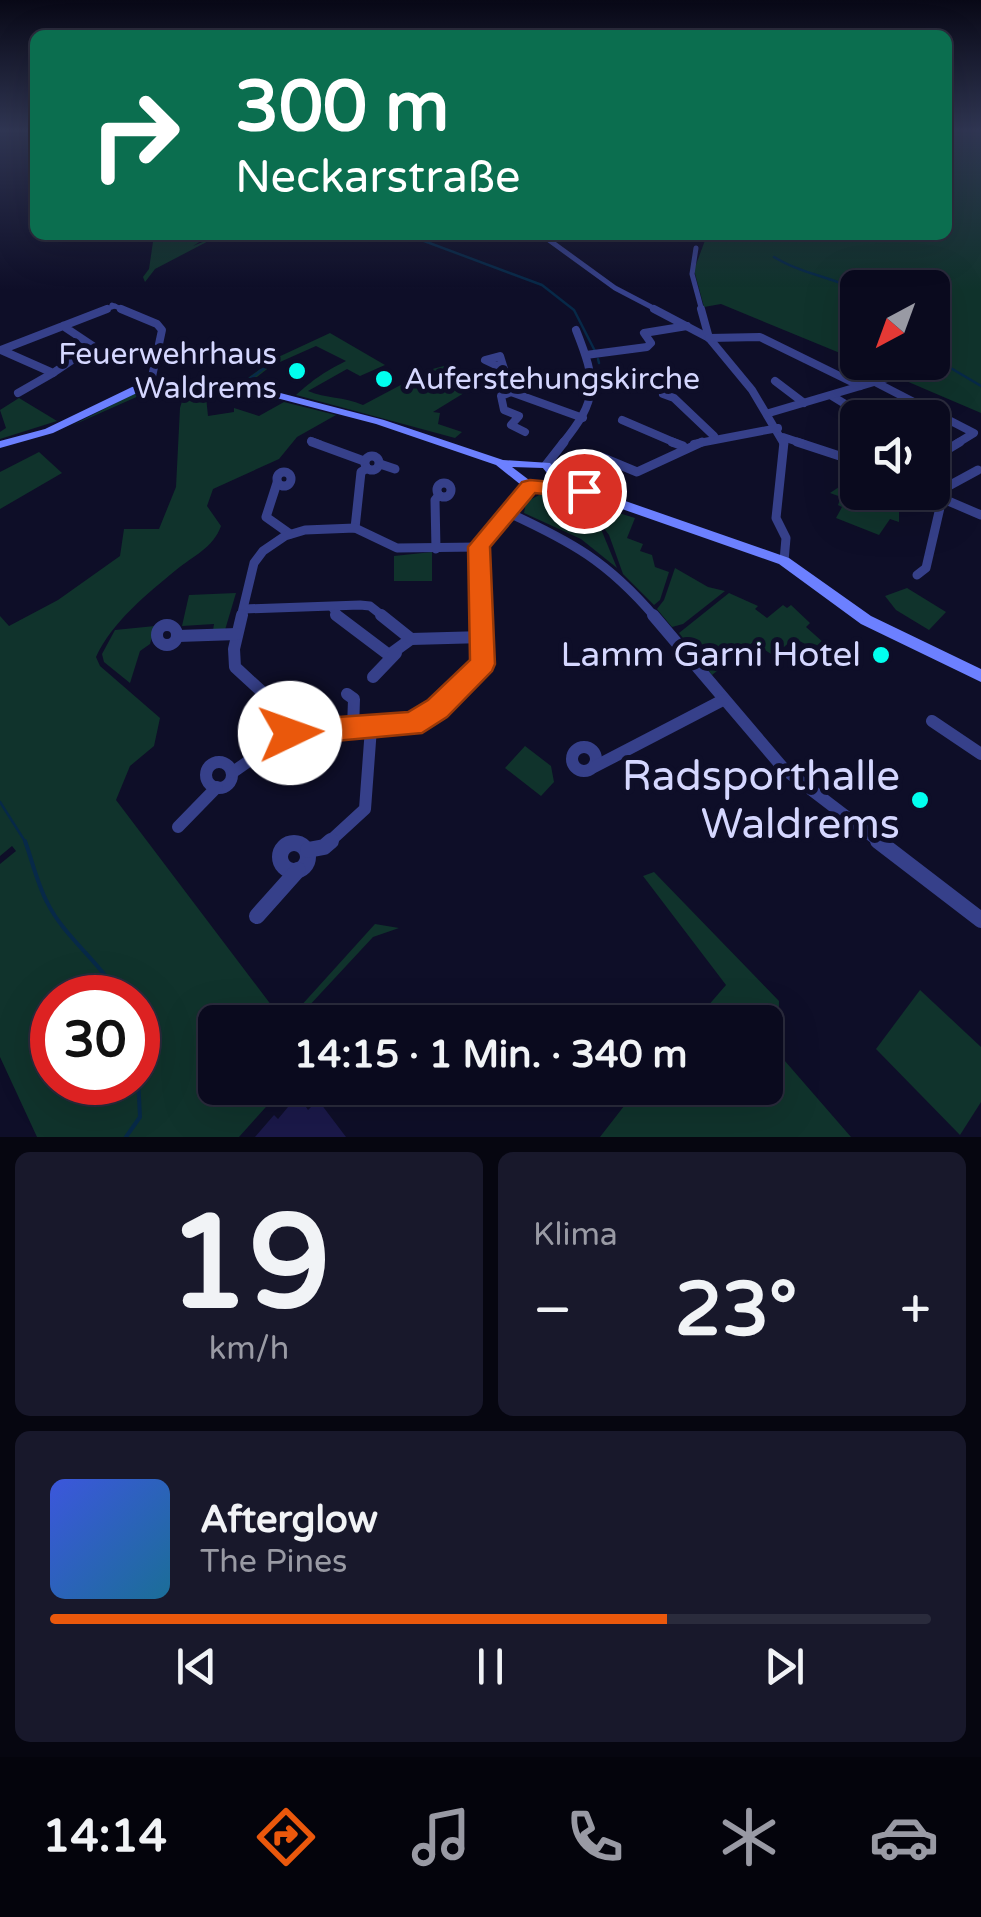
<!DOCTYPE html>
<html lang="de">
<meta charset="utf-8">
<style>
body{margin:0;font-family:"Varela Round",sans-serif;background:#18182b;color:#f1f3f6;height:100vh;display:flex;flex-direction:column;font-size:38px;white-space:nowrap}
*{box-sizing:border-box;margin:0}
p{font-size:32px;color:#999aa4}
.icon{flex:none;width:55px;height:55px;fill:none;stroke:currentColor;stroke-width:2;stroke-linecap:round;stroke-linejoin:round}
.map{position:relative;height:1137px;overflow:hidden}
.panel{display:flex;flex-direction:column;gap:15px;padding:15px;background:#060610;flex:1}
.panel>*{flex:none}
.guide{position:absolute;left:30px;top:30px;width:922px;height:210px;border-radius:15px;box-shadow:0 10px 40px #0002,0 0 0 2px #2a2b3c;background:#0b6e4f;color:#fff;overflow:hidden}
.needle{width:65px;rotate:221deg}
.controls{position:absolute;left:840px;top:270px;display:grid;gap:20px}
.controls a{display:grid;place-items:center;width:110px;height:110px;border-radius:15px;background:#0a0a1e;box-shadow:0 10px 40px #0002,0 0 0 2px #2a2b3c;font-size:50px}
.speed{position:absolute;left:30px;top:975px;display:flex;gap:20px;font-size:50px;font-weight:700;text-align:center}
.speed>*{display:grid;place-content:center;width:130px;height:130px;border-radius:50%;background:#0a0a1e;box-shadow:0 10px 40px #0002,0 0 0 2px #2a2b3c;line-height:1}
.speed .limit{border:15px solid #d22;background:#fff;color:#111}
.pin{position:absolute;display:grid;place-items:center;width:85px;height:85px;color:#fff;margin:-42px;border:5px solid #fff;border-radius:50%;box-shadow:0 2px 10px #0007}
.me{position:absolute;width:110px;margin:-55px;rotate:87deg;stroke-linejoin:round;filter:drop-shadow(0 0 8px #0008)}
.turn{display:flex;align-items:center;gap:35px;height:210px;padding:0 40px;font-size:45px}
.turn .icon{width:130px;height:130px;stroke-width:2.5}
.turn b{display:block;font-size:70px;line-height:85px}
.big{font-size:75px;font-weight:800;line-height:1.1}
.panel .widget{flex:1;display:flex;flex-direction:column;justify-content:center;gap:15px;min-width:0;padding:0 35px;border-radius:15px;background:#18182b}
.panel .dial{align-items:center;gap:0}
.dial b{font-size:130px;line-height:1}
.song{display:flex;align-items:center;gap:30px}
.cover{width:120px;height:120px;border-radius:15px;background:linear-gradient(135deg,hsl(230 70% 55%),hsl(200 70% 35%))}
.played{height:10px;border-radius:5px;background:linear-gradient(90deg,#ea580c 70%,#2a2b3c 70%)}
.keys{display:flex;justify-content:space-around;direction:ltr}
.heat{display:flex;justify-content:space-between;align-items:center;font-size:55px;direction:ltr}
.panel .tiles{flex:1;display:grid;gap:15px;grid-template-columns:1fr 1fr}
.widget:last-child{grid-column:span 2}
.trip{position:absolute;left:198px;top:1005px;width:585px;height:100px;border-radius:15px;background:#0a0a1e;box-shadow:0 10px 40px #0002,0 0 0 2px #2a2b3c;font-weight:800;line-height:100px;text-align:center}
.tab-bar{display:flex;height:160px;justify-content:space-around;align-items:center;background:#04040c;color:#999aa4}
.tab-bar .icon{width:70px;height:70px}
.tab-bar .selected{color:#ea580c}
.tab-bar b{font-size:45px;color:#f1f3f6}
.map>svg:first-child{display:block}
</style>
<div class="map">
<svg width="981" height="1137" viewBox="0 0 981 1137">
<rect width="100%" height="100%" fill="#0e0e28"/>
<g fill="#10332c" fill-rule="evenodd">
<polygon points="948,131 981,131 981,413 864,363 932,362 932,288 858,288 857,360 721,304 704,307 694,270 707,235 948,235"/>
<polygon points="154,235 210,235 193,246 220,235 155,269 145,282 143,277 149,269"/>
<path d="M330 333 385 365 360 376 347 369 308 391C326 399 343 396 363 405L429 370 451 364 465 386 464 393 433 412 440 413 438 424 462 432 455 438 296 395C313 380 322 373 346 361L316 346 271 366 248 384 241 383 274 359Z"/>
<path d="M187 386 205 387 208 416 234 412V408L259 416 284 402 336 415 297 437 279 459 213 489 207 506 221 526C213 548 193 556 176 570 147 594 112 622 96 657L100 666 160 718 154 746 130 766 116 800 284 1022H215V1088H283L239 1137H37L0 1057V864L16 851 12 846 0 856V616L9 626 58 600 120 556 124 529H159L176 487 180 408 186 388 141 395 71 426 135 393ZM52 998H138V1082H52Z"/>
<polygon points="19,398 57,421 0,439 0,432 6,428 0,410"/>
<polygon points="39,452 62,473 0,509 0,472"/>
<polygon points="845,483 857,488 858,492 870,493 899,504 899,522 890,519 879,535 836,518 842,507 838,505 841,497 830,493"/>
<polygon points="543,493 583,505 601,529 617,568 581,539 524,513 526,502"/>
<polygon points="596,506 635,518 627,538 643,544 640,551 652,555 655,567 669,572 660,600 654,605 623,574 609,535 589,508"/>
<polygon points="432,552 432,581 394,581 394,556"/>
<polygon points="675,568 708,587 725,591 683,624 672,627 657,609 664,600"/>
<polygon points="907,588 946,612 929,630 896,610 885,596"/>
<polygon points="236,593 225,630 213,630 214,624 182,626 189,595"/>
<polygon points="729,593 758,606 755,609 767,618 783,605 787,608 791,605 810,623 806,627 824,643 818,651 794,638 774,656 753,642 712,675 679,633"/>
<polygon points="155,626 150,644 140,651 130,683 104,662 102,654 115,630"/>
<polygon points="525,746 551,766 554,782 541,796 505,768"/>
<polygon points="654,872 779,1001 778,1053 851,1137 600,1137 638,1088 765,1088 765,1022 694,1022 726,985 643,876"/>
<polygon points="375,924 399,928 373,937 294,1022 290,1018"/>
<polygon points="920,990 981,1047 981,1102 960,1135 876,1049"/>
</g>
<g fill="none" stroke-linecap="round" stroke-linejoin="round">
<g stroke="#072948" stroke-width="2.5">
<polyline points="408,235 542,285 574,310 596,353"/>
<path d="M774 257C800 273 830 277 858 290"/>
<polyline points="932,357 981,386"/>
<polyline points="598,359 599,363"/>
<polyline points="248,380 267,366"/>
<polyline points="0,802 26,843"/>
</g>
<g stroke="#072948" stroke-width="4">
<path d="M25 841C32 860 37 883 47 902 65 939 102 962 119 998"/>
<polyline points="126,1137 140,1117 138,1077"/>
</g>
</g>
<polygon fill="#1b194a" points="298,1095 308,1110 318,1100 346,1137 255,1137 274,1115 278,1119"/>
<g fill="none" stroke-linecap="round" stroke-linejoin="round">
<g stroke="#36408a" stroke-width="5">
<polyline points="542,235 615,288 659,311"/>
<polyline points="696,248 692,274 702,311"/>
<polyline points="112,305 127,311"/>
<polyline points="100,311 115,306"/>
</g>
<g stroke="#36408a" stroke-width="8">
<polyline points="121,309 157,324 162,330 150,386"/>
<polyline points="654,309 709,338"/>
<polyline points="701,309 709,338 752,390 784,444"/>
<polyline points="63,326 93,346 53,373 1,350 107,309"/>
<polyline points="709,338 760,337 860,386"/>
<polyline points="586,355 647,347 651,343 644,333 687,326"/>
<polygon points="500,356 504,369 485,360"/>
<polyline points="504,369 511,392 583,418"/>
<polyline points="775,381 804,403"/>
<polyline points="875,382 974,433 956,444"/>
<polyline points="511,392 501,396 504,410 519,416 511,425 525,432"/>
<polyline points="18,393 53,373"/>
<polyline points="663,394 674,398 714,436"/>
<polyline points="832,396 868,418"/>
<polyline points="769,413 891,377"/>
<polyline points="622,420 678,444"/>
<polyline points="783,437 804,444"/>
<polyline points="311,441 319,444"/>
<path d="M562 444C599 399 597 383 576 330"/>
<polyline points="694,444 778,428"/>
</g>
<g stroke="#36408a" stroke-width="9">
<polyline points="312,442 364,461"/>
<polyline points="672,442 683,446"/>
<polyline points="784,442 776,518 786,538 784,561"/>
<polyline points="797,442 858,462"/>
<polyline points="945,451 960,442"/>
<circle cx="372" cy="463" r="7"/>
<polyline points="601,457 637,472 702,442"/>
<polyline points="380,464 395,469"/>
<polyline points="546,465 564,442"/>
<circle cx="284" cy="479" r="7"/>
<circle cx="444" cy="490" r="7"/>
<polyline points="277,483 266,517 290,534"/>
<polyline points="927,492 981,515"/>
<polyline points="932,495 978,470"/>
<path d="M507 512C572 542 607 561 655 617"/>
<polyline points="355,528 361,472 367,468"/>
<polyline points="479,547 481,617"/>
<polyline points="479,547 530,486"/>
<polyline points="436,549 435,500 439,495"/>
<polyline points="917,575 926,568 942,499"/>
<polyline points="333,608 339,617"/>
<polyline points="244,609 360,605 370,606 384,617"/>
<polyline points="241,617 254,563 263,551 285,536 305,530 355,528 397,548 479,547"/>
</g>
<g stroke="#36408a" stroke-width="12">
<polyline points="242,615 234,649 235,667 299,726 338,731 386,728 427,715 464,686 483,664 481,615"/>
<polyline points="336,615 389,655 411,639"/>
<polyline points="381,615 411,639 484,637"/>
<polyline points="653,615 784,769 881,843"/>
<circle cx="167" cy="635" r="10"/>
<polyline points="178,636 237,634"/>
<polyline points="373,677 396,653"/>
<polyline points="347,694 354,699 353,729"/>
<polyline points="932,721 981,754"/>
<circle cx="584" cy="759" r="12"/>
<circle cx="219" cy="775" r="13"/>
<polyline points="594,767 723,700"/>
<polyline points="233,772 299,726"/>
<polyline points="178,827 217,787"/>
<polyline points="328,843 365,809 371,728"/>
</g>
<g stroke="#36408a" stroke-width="16">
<polyline points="878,841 981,920"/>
<circle cx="294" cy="857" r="14"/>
<polyline points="308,850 324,847 331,841"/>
<polyline points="257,916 298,870"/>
</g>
<path fill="#6c80ff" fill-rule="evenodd" d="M170 380 209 381 265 389 384 420 503 460 550 463 561 475 588 488 789 558 871 616 981 669V682L861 624 779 564 582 495 526 489 496 465 376 424 265 395 209 387 170 386 139 392 53 433 0 448V441L45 429 132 387ZM512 467 543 468 553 481 562 485 533 483Z"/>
</g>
<linearGradient id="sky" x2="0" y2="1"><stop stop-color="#080816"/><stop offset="0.45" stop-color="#303653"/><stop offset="1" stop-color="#303653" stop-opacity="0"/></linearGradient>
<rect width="981" height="290" fill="url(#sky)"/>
<polygon fill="#ea580c" stroke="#983908" stroke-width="2.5" points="530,480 584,485 594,491 584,498 535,493 490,547 495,664 492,671 447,717 422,733 324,742 303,739 290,745 280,741 275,733 280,724 299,714 324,718 408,712 428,700 470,660 468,547 522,482"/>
<g fill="#01ffef" stroke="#0e0e28" stroke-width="4">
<circle cx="297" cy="371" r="10"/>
<circle cx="384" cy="379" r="10"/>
<circle cx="881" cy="655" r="10"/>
<circle cx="920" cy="800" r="10"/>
</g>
<g text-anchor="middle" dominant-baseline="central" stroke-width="10" stroke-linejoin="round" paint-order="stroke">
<g font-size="30" fill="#d5d7ff" stroke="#0e0e28" text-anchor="end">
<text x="277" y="354">Feuerwehrhaus<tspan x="277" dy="34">Waldrems</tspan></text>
<text x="404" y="379" text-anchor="start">Auferstehungskirche</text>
</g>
<g font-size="35" fill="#d5d7ff" stroke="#0e0e28" text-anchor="end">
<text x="861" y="655">Lamm Garni Hotel</text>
</g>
<g font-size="42" fill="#d5d7ff" stroke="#0e0e28" text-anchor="end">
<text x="900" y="776">Radsporthalle<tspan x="900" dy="48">Waldrems</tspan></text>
</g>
</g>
</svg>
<div class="controls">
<a><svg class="needle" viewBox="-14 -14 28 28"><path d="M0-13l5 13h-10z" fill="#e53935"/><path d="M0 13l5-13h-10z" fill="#999aa4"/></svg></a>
<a><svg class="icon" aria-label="sound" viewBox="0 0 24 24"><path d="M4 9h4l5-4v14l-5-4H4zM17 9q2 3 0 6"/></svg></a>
</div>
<div class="speed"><div class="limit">30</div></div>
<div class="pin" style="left:584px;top:491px;background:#d93025"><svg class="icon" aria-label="arrive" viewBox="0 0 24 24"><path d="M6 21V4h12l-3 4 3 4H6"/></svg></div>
<svg class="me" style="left:290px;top:733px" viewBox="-20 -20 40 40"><circle r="19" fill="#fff"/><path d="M0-13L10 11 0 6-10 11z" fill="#ea580c"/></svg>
<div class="trip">14:15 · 1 Min. · 340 m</div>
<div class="guide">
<div class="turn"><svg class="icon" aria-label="right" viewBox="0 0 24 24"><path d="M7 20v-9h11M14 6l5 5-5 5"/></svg><div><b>300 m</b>Neckarstraße</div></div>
</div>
</div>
<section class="panel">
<div class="tiles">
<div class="widget dial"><b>19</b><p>km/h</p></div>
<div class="widget"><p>Klima</p>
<div class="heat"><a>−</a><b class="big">23°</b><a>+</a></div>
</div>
<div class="widget">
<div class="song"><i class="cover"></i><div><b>Afterglow</b><p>The Pines</p></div></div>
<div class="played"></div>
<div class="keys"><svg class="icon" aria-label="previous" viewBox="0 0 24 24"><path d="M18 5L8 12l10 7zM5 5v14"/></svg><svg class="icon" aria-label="pause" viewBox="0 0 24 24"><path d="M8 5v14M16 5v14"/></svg><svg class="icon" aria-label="next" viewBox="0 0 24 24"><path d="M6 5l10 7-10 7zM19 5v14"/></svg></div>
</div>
</div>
</section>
<nav class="tab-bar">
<b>14:14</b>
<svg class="icon selected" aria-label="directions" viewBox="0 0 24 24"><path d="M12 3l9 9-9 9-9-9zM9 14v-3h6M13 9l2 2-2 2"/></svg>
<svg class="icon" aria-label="music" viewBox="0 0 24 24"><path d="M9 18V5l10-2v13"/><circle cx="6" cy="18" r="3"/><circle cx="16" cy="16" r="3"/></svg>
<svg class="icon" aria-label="phone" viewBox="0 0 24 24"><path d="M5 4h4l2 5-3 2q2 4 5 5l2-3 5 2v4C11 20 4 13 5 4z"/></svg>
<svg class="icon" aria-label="climate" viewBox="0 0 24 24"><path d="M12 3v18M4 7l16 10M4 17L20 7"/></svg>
<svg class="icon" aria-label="car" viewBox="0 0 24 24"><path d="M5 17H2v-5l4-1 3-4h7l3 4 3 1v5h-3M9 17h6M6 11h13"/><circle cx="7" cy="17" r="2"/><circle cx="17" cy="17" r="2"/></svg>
</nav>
